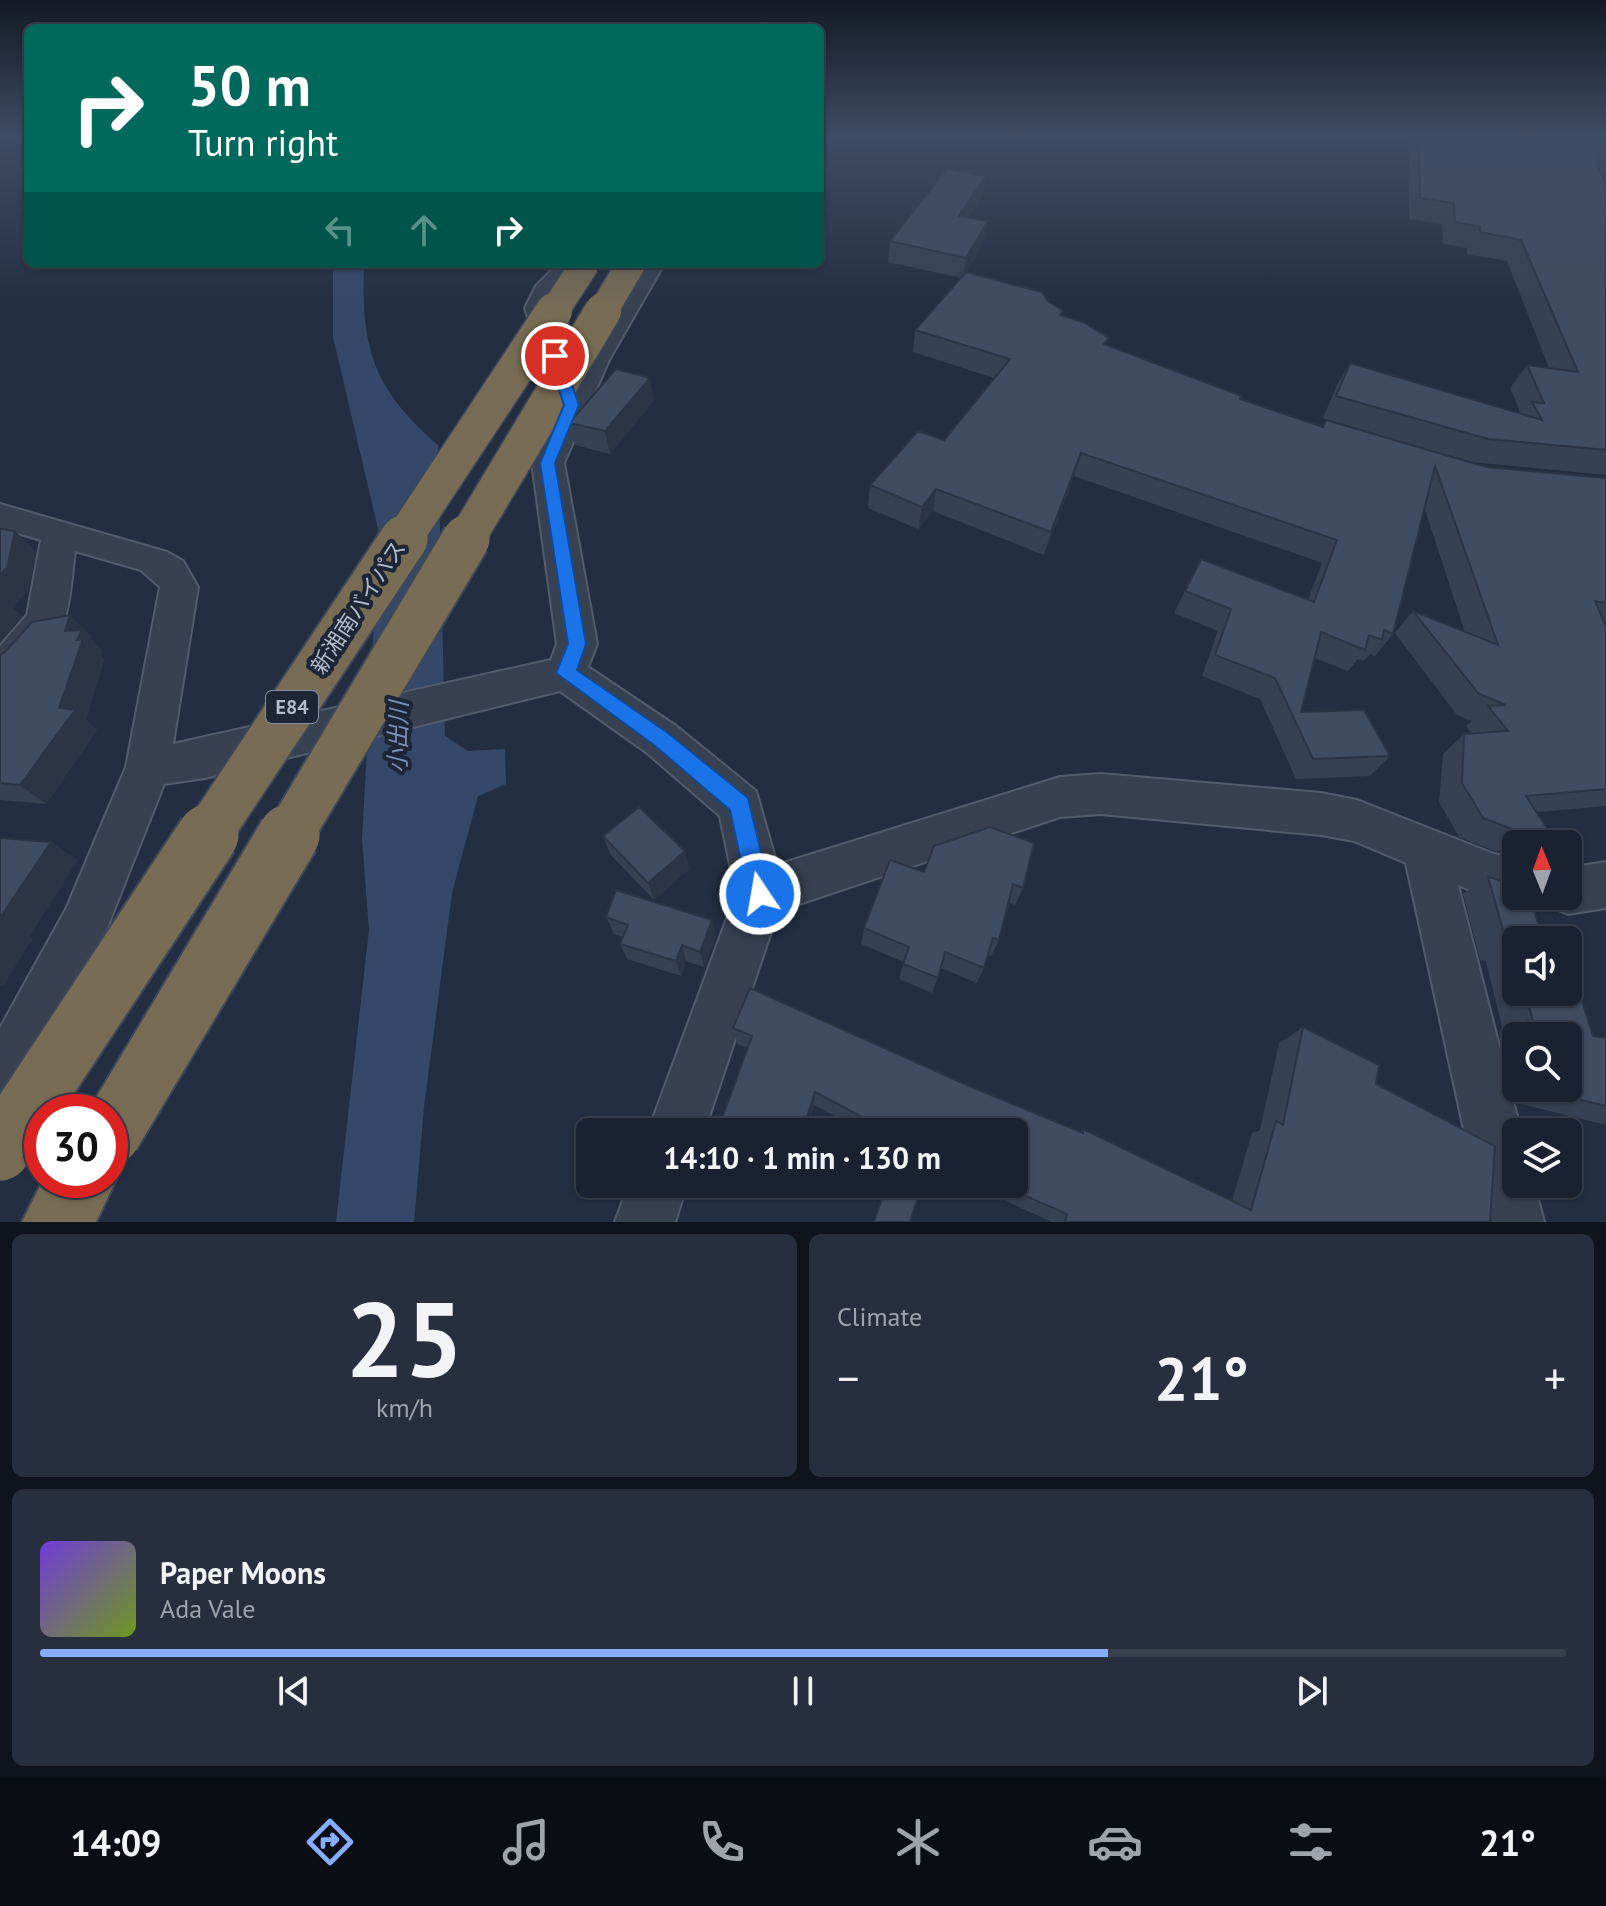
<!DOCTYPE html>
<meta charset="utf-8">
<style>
body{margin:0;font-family:"PT Sans","Noto Sans JP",sans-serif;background:#272f3e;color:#f1f3f6;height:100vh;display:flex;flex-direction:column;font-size:30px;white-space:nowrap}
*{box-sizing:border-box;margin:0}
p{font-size:26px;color:#9fa4ac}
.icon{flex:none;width:44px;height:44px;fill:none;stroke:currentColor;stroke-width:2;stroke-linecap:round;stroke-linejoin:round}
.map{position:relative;height:1222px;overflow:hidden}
.panel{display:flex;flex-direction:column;gap:12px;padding:12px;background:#0e131c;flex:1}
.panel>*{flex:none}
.banner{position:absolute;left:24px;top:24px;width:800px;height:244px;border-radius:12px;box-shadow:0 2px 6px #0004,0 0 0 2px #383f4d;background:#00695c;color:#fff;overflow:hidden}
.needle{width:52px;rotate:359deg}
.tools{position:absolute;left:1502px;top:830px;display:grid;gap:16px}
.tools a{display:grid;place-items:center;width:80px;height:80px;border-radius:12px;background:#1a2232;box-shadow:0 2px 6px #0004,0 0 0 2px #383f4d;font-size:40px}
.speed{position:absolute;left:24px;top:1094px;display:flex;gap:16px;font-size:40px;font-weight:700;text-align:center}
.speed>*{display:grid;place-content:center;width:104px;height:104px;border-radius:50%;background:#1a2232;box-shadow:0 2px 6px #0004,0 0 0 2px #383f4d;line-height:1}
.speed .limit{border:12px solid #d22;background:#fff;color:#111}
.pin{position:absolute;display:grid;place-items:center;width:68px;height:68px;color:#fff;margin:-34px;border:4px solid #fff;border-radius:50%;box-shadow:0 2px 8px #0007}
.me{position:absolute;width:88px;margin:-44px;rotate:348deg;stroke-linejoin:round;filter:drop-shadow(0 0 6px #0008)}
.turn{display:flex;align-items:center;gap:28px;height:168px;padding:0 32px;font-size:36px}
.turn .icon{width:104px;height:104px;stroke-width:2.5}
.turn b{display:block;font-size:56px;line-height:68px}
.lanes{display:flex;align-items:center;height:76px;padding:0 32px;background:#0003;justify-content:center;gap:40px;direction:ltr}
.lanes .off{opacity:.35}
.big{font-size:60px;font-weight:700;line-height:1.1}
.panel .widget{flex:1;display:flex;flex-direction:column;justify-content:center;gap:12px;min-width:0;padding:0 28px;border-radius:12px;background:#272f3e}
.panel .dial{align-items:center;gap:0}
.dial b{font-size:104px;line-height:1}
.song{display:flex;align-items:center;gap:24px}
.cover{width:96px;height:96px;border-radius:12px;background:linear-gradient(135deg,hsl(260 70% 55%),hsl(80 70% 35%))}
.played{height:8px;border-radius:4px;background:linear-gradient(90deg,#86adff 70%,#383f4d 70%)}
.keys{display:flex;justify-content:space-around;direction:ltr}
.heat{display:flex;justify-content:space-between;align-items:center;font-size:44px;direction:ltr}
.panel .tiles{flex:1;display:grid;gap:12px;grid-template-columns:1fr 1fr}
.widget:last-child{grid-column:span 2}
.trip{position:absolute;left:576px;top:1118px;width:452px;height:80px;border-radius:12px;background:#1a2232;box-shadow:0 2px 6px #0004,0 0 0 2px #383f4d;font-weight:700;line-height:80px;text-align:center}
.menu{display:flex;height:128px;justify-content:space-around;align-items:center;background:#0a0e14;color:#9fa4ac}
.menu .icon{width:56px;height:56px}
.menu .on{color:#86adff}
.menu b{font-size:36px;color:#f1f3f6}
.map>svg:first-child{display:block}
</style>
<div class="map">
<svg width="1606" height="1222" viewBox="0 0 1606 1222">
<rect width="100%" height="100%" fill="#232e42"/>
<path fill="#36486a" d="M333 264H364C361 349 373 389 438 445L445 736 468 751 505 749 506 784 478 796 452 893 424 1107 414 1222H336L369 930 362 839 379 533 333 337Z"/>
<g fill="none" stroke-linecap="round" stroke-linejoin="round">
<defs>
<g id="street">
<path d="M1606 137V204L1592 201C1582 184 1590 160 1595 143Z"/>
<path d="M558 264H586L557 295 553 308 575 371 638 264H664L609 360 564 463 597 644 588 667 676 726 756 791 777 865 1060 777 1101 774 1321 793 1357 800 1494 854 1516 858V896L1533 897C1506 908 1484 896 1458 885L1521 1132H1516V1184H1534L1544 1222H1484L1406 863 1354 841 1321 835 1101 814 1060 817 778 911 704 1132H648L736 894 720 816 646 752 560 691 205 778 164 784 101 943 64 1021 19 1095 0 1103V1028L66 909 126 767 160 587 141 570 75 551C72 573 71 600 64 621 57 641 19 684 0 690V646L27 615 41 540 0 528V504L167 552 183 561 198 587 173 744 551 660 557 644 532 463 558 407 525 308 536 286Z"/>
<polygon points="1606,862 1606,908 1568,914 1551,907 1546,896 1568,896 1568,868"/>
<polygon points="629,1184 687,1184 675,1222 615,1222"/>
</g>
<polygon id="highway" points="110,1166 116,1180 96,1222 22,1222 43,1180 110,1180"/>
</defs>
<use href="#street" stroke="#525c6c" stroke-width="4"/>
<use href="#highway" stroke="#3f4959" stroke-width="4"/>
<use href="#street" fill="#384152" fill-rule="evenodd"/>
<use href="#highway" fill="#786d54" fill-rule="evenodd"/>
<defs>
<g id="highway-bridge-far3">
<polyline points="553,313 585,264"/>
<polyline points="602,313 631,264"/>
</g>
<g id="highway-bridge-far2">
<polyline points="402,541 554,311"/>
<polyline points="465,541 603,311"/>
</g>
<g id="highway-bridge-far1">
<polyline points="206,837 404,539"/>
<polyline points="288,837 466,539"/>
</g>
<g id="highway-bridge">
<polyline points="110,1134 289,835"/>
<polyline points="0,1150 208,835"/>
</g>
</defs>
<use href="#highway-bridge-far3" stroke="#3f4959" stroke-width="31" stroke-linecap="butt"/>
<use href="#highway-bridge-far2" stroke="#3f4959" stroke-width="39" stroke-linecap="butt"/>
<use href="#highway-bridge-far1" stroke="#3f4959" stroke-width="51" stroke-linecap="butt"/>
<use href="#highway-bridge" stroke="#3f4959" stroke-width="65" stroke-linecap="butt"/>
<use href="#highway-bridge-far3" stroke="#786d54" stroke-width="28"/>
<use href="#highway-bridge-far2" stroke="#786d54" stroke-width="36"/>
<use href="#highway-bridge-far1" stroke="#786d54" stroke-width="47"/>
<use href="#highway-bridge" stroke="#786d54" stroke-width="61"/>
</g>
<g fill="#364154" fill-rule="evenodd">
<polygon points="1409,137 1604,137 1603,138 1598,167 1604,181 1606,182 1606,475 1471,462 1323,418 1337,385 1350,363 1521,414 1510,388 1527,365 1549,368 1507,261 1467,254 1467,248 1443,244 1442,224 1409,219"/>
<polygon points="986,176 983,196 969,217 984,241 967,272 1048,301 1063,316 1107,345 1240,400 1322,427 1326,420 1486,467 1606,478 1606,806 1537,812 1552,836 1541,844 1516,844 1516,854 1495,851 1459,837 1439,802 1443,754 1464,734 1471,733 1466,726 1472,721 1457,715 1395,633 1413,611 1465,632 1424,507 1393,634 1375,656 1370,654 1364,661 1358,659 1348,671 1314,658 1301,712 1390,756 1370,776 1296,779 1260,699 1202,676 1218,631 1174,613 1201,559 1308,600 1322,563 1074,476 1044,555 933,511 918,529 868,508 870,485 944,440 994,378 913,352 915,330 961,278 888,262 890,241"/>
<polygon points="654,400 610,454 575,445 569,423"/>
<polygon points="70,615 91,636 90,639 102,651 101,656 104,660 86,719 97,730 46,804 0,800 0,656"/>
<polygon points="603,836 689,869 654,900 610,854"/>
<polygon points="934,846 1023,888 1015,905 1009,903 999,940 991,956 988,955 984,968 977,983 941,968 932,993 899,979 904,962 861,944 864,928 924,872"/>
<path d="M1488 877 1516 940V992H1568L1606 1106V1123L1602 1124 1517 1103 1499 1033 1503 1031 1486 961 1480 960 1463 894ZM1516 1036H1568V1088H1516Z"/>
<polygon points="606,917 716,936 704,967 686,961 681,976 627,959 620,944 623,937 614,934"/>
<polygon points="1303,1027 1376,1084 1490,1222 1052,1222 968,1184 1014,1184 1014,1132 864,1132 814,1105 806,1132 717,1132 747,1048 737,1044 733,1028 969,1086 1080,1132 1083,1129 1232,1201 1252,1133 1260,1130 1279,1043"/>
<polygon points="886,1184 922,1184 910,1222 873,1222"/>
</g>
<g fill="#2c3545">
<polygon points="986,176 983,196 956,236 959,216"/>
<polygon points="988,221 984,241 963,279 966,258"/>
<polygon points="650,378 654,400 610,454 605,431"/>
<polygon points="1081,453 1074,476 1044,555 1051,532"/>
<polygon points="936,489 933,511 918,529 922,507"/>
<polygon points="15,531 36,552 29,590 12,607 22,616 0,643 0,575"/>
<polygon points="70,615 91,636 90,639 102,651 101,656 104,660 86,719 97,730 46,804 20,785 59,708 65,631"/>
<polygon points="51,842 78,860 29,937 33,939 3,986 0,985 0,918"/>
<polygon points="685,851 689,869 654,900 648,883"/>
<polygon points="712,920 716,936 704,967 700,952"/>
<polygon points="682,945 686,961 681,976 676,961"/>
<polygon points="815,1092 814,1105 806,1132 802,1132"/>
</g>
<g fill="#3f4c62" stroke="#2c3545" stroke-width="2">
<polygon points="1419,137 1603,137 1598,167 1604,181 1606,182 1606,450 1488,439 1336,396 1350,363 1542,420 1532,402 1544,403 1527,365 1578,372 1521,240 1480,232 1480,227 1455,222 1454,203 1420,198"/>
<polygon points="947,169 986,176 959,216 988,221 966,258 890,241"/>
<polygon points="966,272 1042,292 1048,301 1064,311 1060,315 1083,322 1109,338 1104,344 1242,396 1240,399 1323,427 1326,420 1486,467 1606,478 1606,603 1595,601 1606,626 1606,789 1526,796 1552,836 1520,832 1483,818 1462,783 1464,734 1508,731 1488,706 1506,705 1479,694 1413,611 1498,645 1435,466 1393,634 1384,630 1382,640 1369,635 1365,650 1321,632 1301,712 1364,710 1390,756 1313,759 1275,678 1215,655 1231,609 1185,591 1201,559 1314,602 1337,540 1081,453 1051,532 936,489 922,507 870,485 918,431 944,440 1010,359 915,330"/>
<polygon points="616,369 650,378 605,431 569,423"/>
<polygon points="0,529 15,531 7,568 0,575"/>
<polygon points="70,615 65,631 82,630 77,640 83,639 59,708 75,710 20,785 0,783 0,655 5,652 32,622"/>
<polygon points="639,807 685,851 648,883 603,836"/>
<polygon points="990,827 1034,843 1023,888 1013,884 999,940 993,938 984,968 945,952 938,978 903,964 909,947 864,928 890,860 924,872 934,846"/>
<polygon points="0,838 51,842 0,918"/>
<polygon points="1488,877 1516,884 1516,896 1530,896 1543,940 1516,940 1516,957 1513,945 1507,944"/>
<polygon points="616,890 712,920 700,952 682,945 676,961 620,944 628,925 606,917"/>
<polygon points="1568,956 1593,1036 1606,1038 1606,1106 1548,1092 1547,1088 1568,1088 1568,1036 1532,1036 1528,1020 1533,1021 1525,992 1568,992"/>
<polygon points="750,988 969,1086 1083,1133 1083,1129 1251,1210 1276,1121 1283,1125 1303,1027 1379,1065 1376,1084 1495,1146 1490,1222 1065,1222 1067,1214 999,1184 1014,1184 1014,1132 890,1132 815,1092 802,1132 717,1132 752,1036 733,1028"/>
<polygon points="887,1184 922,1184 910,1222 874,1222"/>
</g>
<linearGradient id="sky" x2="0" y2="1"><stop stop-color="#131924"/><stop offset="0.44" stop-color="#3f4c65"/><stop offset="1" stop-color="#3f4c65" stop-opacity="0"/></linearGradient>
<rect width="1606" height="308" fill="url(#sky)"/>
<polygon fill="#1a73e8" stroke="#114b97" stroke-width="2" points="555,352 562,356 579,405 555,463 586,644 577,670 668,733 748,798 771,894 768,902 760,905 751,902 748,894 730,810 654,745 556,673 568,644 540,463 564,405 548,356"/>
<g text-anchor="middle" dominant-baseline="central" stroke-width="8" stroke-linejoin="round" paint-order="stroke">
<rect fill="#1c2637" stroke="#868f9f" stroke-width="2" x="266" y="691" width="52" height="32" rx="6"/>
<g font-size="20" font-weight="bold" fill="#b4bccc">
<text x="292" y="707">E84</text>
</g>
<g font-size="22" fill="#b4bccc" stroke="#1c2637">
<text transform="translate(358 607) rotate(-57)">新湘南バイパス</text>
</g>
<g font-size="24" font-style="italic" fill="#7a8fb6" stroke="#1c2637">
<text transform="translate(398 737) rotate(-89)">小出川</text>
</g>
</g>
</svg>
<div class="tools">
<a><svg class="needle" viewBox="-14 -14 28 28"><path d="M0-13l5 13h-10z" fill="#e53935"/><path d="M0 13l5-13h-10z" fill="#9fa4ac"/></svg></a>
<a><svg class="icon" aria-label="sound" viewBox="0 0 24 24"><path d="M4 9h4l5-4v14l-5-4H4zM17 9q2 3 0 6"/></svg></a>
<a><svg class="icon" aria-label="search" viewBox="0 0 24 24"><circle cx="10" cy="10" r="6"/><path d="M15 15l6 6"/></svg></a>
<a><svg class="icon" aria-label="layers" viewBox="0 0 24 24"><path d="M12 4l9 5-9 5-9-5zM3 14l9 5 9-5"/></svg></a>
</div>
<div class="speed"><div class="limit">30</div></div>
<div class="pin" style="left:555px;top:356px;background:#d93025"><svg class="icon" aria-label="arrive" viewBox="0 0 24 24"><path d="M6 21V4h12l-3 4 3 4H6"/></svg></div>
<svg class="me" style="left:760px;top:894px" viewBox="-20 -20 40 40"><circle r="17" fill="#1a73e8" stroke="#fff" stroke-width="3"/><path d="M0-11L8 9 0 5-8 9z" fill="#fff"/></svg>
<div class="trip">14:10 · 1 min · 130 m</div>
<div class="banner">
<div class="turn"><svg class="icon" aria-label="right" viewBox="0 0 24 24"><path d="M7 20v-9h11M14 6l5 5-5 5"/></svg><div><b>50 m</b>Turn right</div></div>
<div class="lanes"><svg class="icon off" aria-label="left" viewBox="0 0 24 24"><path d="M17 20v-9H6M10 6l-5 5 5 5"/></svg><svg class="icon off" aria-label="ahead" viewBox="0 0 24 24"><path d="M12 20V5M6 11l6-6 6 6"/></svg><svg class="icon" aria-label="right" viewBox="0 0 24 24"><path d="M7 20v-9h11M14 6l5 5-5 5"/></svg></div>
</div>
</div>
<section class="panel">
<div class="tiles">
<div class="widget dial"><b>25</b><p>km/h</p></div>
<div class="widget"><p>Climate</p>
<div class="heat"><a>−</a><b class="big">21°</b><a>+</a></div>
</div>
<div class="widget">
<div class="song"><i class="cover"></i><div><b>Paper Moons</b><p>Ada Vale</p></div></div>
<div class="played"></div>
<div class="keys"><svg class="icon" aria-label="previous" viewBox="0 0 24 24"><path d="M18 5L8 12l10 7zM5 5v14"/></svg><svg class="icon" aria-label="pause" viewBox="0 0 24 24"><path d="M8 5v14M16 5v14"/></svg><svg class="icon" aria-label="next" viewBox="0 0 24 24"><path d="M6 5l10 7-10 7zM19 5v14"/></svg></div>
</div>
</div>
</section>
<nav class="menu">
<b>14:09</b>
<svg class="icon on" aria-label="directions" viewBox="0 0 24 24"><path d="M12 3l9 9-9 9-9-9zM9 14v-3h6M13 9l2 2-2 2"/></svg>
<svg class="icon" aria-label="music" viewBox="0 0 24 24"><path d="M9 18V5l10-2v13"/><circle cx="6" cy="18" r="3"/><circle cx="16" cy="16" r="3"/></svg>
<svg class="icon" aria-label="phone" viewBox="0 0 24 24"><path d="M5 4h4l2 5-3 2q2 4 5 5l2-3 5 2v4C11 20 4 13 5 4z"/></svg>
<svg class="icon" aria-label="climate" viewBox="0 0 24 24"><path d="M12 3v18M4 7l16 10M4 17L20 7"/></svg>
<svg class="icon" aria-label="car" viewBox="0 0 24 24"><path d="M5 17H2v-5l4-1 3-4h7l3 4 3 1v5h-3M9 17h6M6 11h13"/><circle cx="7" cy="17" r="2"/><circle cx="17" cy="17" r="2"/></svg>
<svg class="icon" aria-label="filters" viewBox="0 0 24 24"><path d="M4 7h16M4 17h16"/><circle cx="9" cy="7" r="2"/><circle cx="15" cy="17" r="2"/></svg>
<b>21°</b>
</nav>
